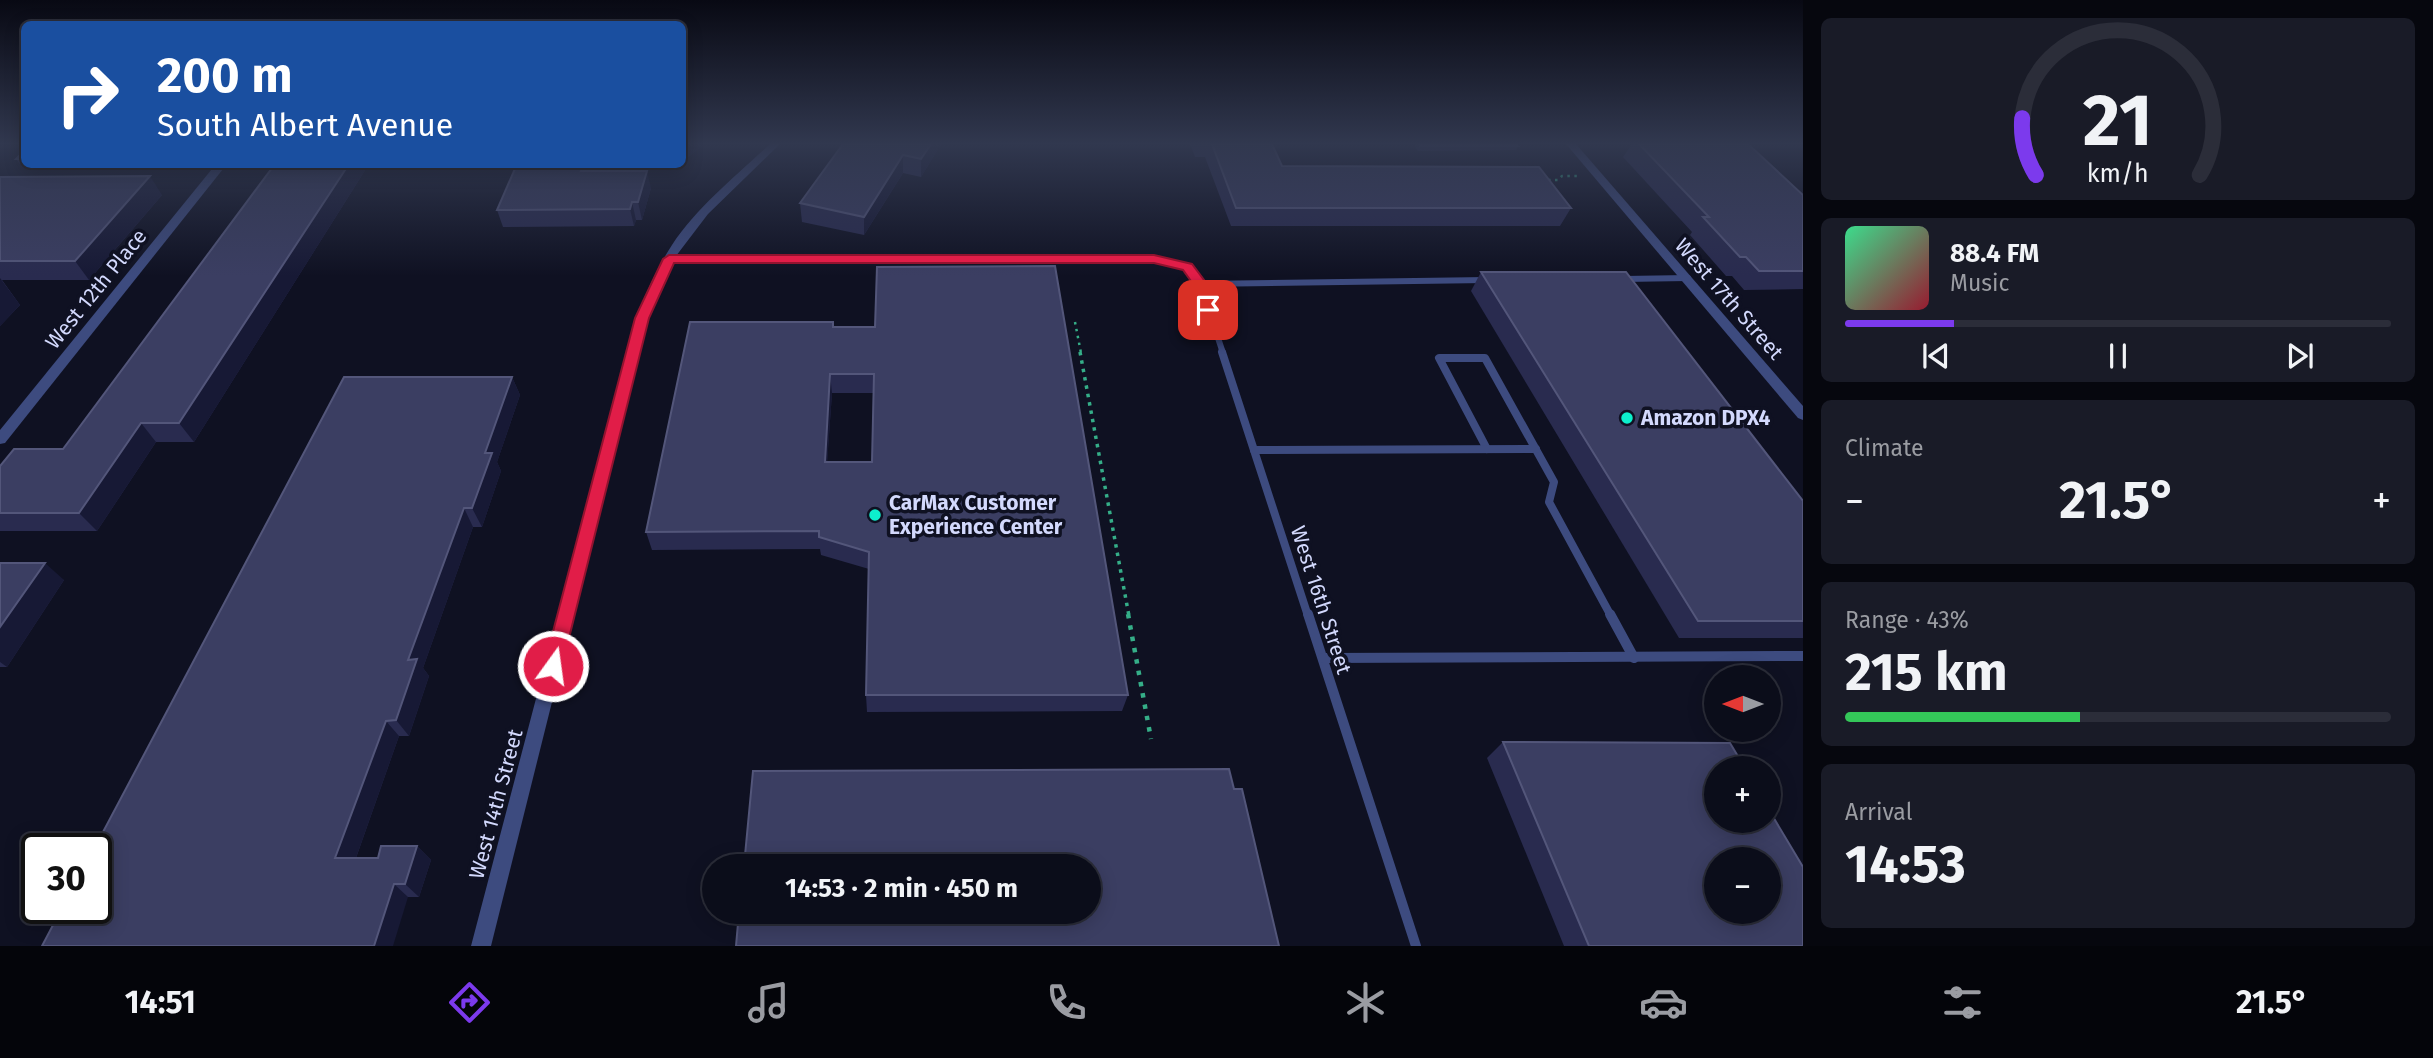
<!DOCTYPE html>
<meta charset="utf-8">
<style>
body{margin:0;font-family:"Fira Sans",sans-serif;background:#191b27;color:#f1f3f6;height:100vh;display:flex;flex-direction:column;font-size:26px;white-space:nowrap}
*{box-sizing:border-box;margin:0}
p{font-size:23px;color:#9a9ca2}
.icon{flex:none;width:38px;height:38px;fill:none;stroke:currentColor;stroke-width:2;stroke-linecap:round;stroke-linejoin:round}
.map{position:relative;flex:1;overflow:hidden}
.sheet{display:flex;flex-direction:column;gap:18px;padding:18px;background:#06070e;width:630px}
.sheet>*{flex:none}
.top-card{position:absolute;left:21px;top:21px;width:665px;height:147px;border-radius:10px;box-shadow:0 4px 18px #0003,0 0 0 2px #2b2d39;background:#1a4fa0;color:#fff;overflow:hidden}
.needle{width:46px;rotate:270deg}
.fabs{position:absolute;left:1704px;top:665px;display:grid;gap:14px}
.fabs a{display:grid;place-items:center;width:77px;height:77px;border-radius:50%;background:#0b0d1a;box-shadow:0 4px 18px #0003,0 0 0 2px #2b2d39;font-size:35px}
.speed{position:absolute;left:21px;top:833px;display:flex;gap:14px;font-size:35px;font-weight:700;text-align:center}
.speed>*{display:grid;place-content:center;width:91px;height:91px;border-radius:50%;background:#0b0d1a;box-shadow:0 4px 18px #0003,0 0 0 2px #2b2d39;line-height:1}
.speed .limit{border:4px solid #111;border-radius:10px;background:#fff;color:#111}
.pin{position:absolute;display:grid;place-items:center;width:60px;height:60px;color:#fff;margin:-30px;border-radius:14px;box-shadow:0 4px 10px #0006}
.me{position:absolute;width:77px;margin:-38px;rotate:14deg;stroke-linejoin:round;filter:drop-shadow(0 0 5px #0008)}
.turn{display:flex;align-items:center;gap:24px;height:147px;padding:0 21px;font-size:32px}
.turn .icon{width:91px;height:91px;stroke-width:2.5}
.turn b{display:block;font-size:49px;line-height:60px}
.big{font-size:52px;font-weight:700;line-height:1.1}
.sheet .tile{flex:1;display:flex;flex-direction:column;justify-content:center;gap:10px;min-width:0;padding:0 24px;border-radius:10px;background:#191b27}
.sheet .dial{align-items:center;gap:0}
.dial svg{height:182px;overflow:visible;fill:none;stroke:#2b2d39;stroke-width:7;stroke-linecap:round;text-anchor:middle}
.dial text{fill:#f1f3f6;stroke:none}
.song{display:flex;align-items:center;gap:21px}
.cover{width:84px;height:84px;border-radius:10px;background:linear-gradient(135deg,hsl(150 70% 55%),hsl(350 70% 35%))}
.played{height:7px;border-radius:4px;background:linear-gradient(90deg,#7c3aed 20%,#2b2d39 20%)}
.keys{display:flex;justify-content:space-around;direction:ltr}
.heat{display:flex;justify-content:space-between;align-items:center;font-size:38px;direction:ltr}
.charge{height:10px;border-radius:5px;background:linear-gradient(90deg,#34c759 43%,#2b2d39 0)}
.trip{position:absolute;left:702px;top:854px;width:399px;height:70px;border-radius:35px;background:#0b0d1a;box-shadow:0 4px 18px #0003,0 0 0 2px #2b2d39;font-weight:700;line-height:70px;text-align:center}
.dock{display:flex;height:112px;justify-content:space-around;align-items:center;background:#04050a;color:#9a9ca2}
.dock .icon{width:49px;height:49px}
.dock .selected{color:#7c3aed}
.dock b{font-size:32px;color:#f1f3f6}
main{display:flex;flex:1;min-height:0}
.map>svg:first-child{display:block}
</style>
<main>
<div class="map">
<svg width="1803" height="946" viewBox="0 0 1803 946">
<rect width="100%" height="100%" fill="#0f1122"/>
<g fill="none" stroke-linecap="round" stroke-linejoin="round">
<g stroke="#35ae88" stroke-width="2.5" stroke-dasharray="2.5 4.5" stroke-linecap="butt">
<polyline points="1548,180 1558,180 1562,176 1580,176"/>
<polyline points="1075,322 1081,353"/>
</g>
<polyline stroke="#35ae88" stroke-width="3.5" stroke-dasharray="3.5 5" stroke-linecap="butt" points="1080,352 1129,616"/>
<polyline stroke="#35ae88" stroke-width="4.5" stroke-dasharray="4.5 7" stroke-linecap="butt" points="1128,614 1151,739"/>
<g stroke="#3d4b7f" stroke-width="6">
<polyline points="1188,267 1200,284 1223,353"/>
<polyline points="1623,279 1688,278"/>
<polyline points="1200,284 1487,280"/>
</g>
<g stroke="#3d4b7f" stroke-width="8">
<polyline points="1222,352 1308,616"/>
<polyline points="1487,449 1439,358 1485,358 1554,482 1549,502 1611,616"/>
<polyline points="1254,450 1536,449"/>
</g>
<g stroke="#3d4b7f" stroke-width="10">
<polyline points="1308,614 1416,946"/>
<polyline points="1610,614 1634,658"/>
<polyline points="1323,658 1803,656"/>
</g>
<g fill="#3d4b7f" fill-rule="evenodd">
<path d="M770 144H780L708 214 676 256H1154L1192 264 1194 267 1188 271 1154 262H673L648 318 491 946H471L636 318C646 293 657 268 672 245 698 206 736 176 770 144Z"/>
<polygon points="1566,144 1576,144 1803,406 1803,420 1798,418"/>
<polygon points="216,164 227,164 5,443 0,444 0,430"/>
</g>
</g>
<g fill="#292b4f" fill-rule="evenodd">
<polygon points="682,144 702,144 702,146 688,157 682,157"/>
<polygon points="843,144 941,144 921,177 903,173 864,235 802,222 800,203"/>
<polygon points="1190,144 1272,144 1282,166 1571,208 1560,226 1231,226 1205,157 1195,157"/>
<polygon points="1414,144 1516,144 1518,146 1516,150 1418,151"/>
<polygon points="1632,144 1748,144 1803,195 1803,289 1744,290 1732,276 1726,276 1690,235 1692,232 1623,157"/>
<polygon points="16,159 24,159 24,164 20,164"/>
<polygon points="275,164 369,164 194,442 156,442 97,531 0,531 0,466 63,449"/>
<polygon points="590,164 588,171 651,188 642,220 636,220 634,226 503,227 497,210"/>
<polygon points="0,177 162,195 89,280 2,280 20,305 0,326"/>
<polygon points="1481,272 1803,501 1803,638 1679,638 1471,291"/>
<path d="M833 322 834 327H875L1128 695 1122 711 867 712 866 695 869 569 821 555 820 549 652 550 646 532ZM832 393H873L872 462H827Z"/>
<polygon points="512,377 520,395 497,462 501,471 482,527 473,527 423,668 429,676 409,736 399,736 356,858 378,858 417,846 431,860 419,897 408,897 42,946"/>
<polygon points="0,563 64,580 7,667 0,667"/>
<polygon points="1503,742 1803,946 1564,946 1487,758"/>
</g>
<g fill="#171935">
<polygon points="686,144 702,144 702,146 688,157"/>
<polygon points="931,144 941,144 921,177 921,159"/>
<polygon points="903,155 903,173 864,235 864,217"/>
<polygon points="349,164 369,164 194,442 179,423"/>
<polygon points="580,164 590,164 587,173 586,188"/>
<polygon points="647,171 651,188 642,220 638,202"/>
<polygon points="150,176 162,195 89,280 75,261"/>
<polygon points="632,202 636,220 634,226 630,209"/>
<polygon points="0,278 20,305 0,326"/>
<polygon points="830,374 832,393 826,480 825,462"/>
<polygon points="512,377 520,395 497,462 501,471 482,527 472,508 485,453"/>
<polygon points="141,423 156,442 97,531 79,513"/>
<polygon points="464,508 473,527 423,668 429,676 409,736 396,720 408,660"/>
<polygon points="45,563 64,580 7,667 0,662 0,627"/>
<polygon points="386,721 399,736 351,872 335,858"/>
<polygon points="417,846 431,860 419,897 405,884"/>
<polygon points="394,884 408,897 393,946 374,946"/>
</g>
<g fill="#3b3e62" stroke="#53567a" stroke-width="2" fill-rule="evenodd">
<polygon points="843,144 931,144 921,159 903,155 864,217 800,203"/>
<polygon points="1212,144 1272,144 1282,166 1539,167 1571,208 1236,208"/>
<polygon points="1419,144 1516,144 1518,146 1420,146"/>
<polygon points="1639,144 1748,144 1803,195 1803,271 1759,271 1746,257 1740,257 1703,217 1709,217"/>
<polygon points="24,151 24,159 16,159"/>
<polygon points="275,164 349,164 179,423 141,423 79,513 0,513 0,466 14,449 63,449"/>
<polygon points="517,164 584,164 581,171 647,171 638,202 632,202 630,209 497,210"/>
<polygon points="150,176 75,261 0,261 0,177"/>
<path d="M1055 266 1128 695H866L869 552 819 537V531L646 532 690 322H833V327H875L877 267ZM830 374H874L872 462H825Z"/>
<polygon points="1481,272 1626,272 1803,501 1803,621 1698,621"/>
<polygon points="344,377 512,377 485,453 492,453 472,508 464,508 408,660 417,659 396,720 386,721 335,858 378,858 381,846 417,846 405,884 394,884 374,946 42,946 62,908 96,908 96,849 94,849"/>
<polygon points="0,563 45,563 0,627"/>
<path d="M1503 742 1730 743 1745 768H1717V821H1769V810L1803 867V946H1589ZM1717 859H1769V912H1717Z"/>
<polygon points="1229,769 1234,789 1242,789 1279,946 736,946 739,912 1088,912 1088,866 744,866 753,771"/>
</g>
<linearGradient id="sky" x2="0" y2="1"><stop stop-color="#080913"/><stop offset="0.52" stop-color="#31384f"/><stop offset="1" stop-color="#31384f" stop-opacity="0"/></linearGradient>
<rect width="1803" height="276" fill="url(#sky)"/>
<polygon fill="#e11d48" stroke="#92132f" stroke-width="2" points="669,255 1154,255 1192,264 1207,284 1215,310 1213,314 1204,314 1193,284 1183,270 1154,263 674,263 649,318 562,666 560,672 553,675 546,672 544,666 635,318 663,259"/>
<g fill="#0defcc" stroke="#0f1122" stroke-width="2.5">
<circle cx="1627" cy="418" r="7"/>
<circle cx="875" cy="515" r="7"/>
</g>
<g text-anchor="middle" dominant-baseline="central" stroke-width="7" stroke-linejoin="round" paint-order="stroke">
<g font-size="21" fill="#d3d9fd" stroke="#0f1122">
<text transform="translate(96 289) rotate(-51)">West 12th Place</text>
<text transform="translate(1729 299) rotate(49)">West 17th Street</text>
<text transform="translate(1321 600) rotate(72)">West 16th Street</text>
<text transform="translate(496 804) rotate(-75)">West 14th Street</text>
</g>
<g font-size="21" font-weight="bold" fill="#d3d9fd" stroke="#0f1122" text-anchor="start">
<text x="1641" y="418">Amazon DPX4</text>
<text x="889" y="503">CarMax Customer<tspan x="889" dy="24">Experience Center</tspan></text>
</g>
</g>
</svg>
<div class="fabs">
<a><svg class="needle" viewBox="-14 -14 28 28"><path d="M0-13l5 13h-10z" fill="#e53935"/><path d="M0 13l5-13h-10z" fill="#9a9ca2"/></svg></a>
<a>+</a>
<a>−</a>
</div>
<div class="speed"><div class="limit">30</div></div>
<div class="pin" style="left:1208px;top:310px;background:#d93025"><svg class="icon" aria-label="arrive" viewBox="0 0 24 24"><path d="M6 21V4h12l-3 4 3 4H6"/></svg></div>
<svg class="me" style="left:553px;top:666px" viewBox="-20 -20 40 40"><circle r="17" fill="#e11d48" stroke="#fff" stroke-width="3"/><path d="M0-11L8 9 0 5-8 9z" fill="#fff"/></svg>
<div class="trip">14:53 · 2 min · 450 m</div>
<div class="top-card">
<div class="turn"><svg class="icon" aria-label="right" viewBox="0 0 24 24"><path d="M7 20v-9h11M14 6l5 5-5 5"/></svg><div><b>200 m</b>South Albert Avenue</div></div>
</div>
</div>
<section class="sheet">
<div class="tile dial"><svg viewBox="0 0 100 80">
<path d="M14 69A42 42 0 1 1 86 69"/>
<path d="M14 69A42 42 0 0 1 8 44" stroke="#7c3aed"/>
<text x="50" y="56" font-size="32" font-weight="700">21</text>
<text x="50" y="72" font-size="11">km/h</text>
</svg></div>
<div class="tile">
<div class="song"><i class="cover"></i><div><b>88.4 FM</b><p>Music</p></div></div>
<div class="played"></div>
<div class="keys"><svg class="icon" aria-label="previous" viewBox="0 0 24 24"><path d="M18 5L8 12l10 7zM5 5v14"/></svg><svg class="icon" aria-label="pause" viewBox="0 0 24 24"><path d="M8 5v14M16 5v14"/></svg><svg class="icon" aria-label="next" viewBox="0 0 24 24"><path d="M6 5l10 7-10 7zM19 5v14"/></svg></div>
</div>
<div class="tile"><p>Climate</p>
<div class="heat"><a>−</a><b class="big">21.5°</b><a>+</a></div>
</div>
<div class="tile"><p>Range · 43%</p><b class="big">215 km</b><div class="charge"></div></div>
<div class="tile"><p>Arrival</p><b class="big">14:53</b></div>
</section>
</main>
<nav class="dock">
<b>14:51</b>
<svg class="icon selected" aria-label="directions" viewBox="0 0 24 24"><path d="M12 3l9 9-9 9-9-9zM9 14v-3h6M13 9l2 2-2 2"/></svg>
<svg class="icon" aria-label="music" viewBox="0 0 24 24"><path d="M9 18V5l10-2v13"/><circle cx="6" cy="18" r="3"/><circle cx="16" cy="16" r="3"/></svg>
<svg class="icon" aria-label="phone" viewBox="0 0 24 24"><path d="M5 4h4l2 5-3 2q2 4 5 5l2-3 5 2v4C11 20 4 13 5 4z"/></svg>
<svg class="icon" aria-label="climate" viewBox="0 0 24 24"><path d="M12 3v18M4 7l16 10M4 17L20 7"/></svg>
<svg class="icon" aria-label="car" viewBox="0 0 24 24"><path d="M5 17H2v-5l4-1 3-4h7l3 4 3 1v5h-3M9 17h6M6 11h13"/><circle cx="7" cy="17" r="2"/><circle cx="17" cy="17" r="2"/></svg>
<svg class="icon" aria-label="filters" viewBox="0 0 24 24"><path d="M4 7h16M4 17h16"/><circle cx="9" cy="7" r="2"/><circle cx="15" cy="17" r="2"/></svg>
<b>21.5°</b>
</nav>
